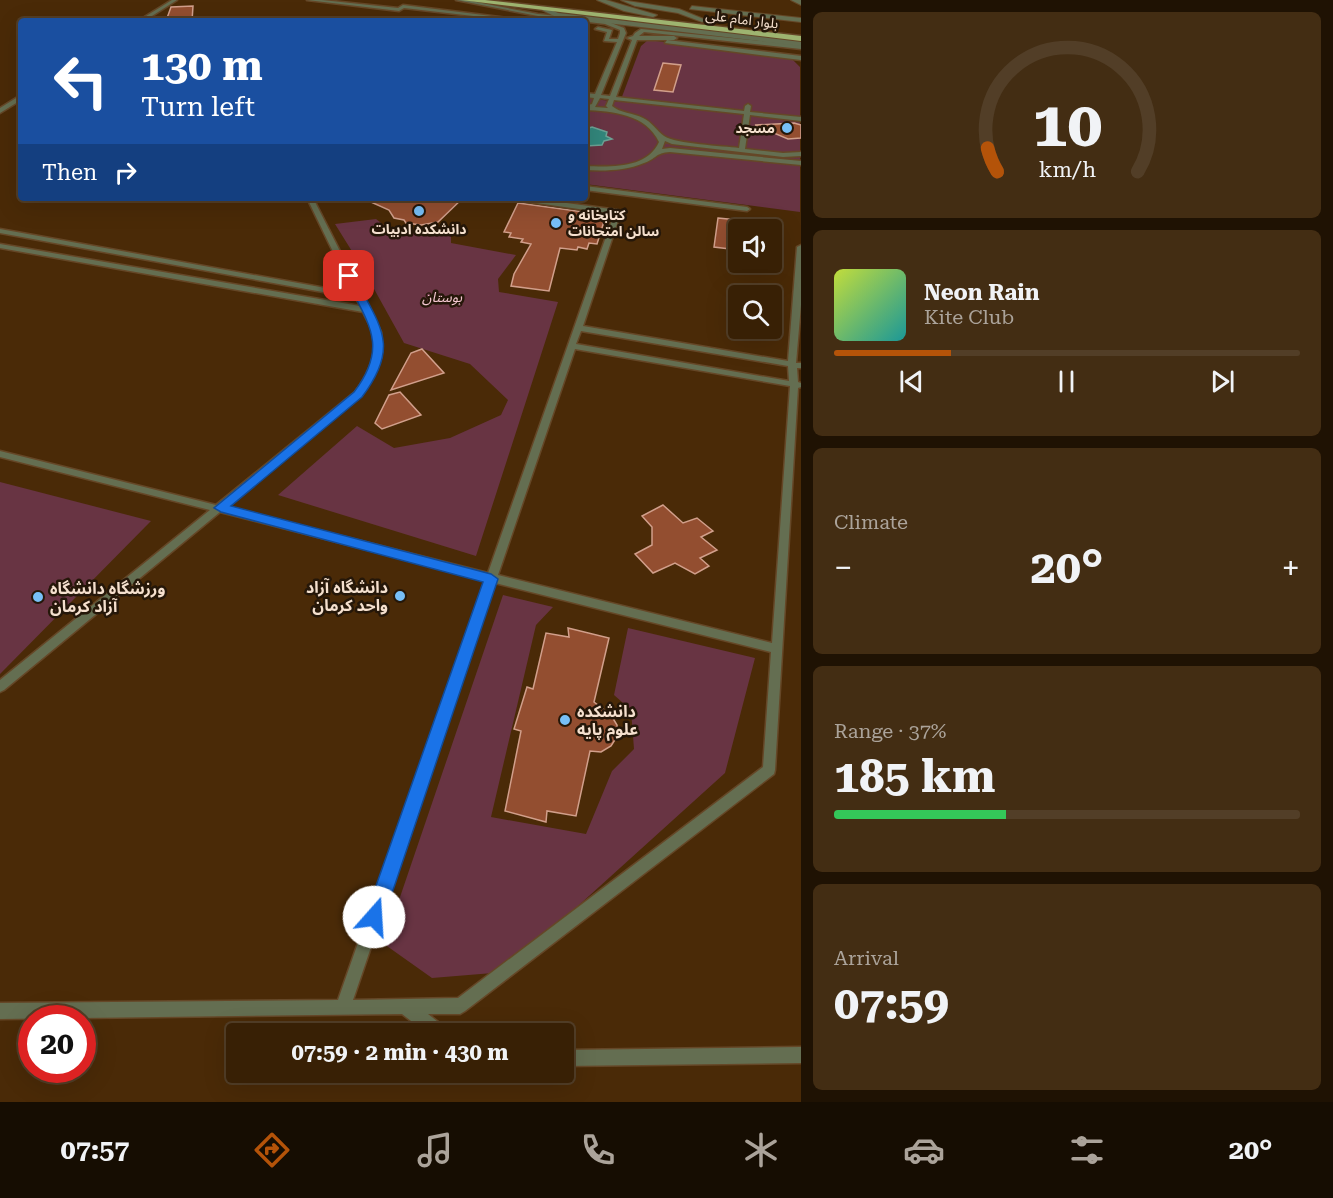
<!DOCTYPE html>
<meta charset="utf-8">
<style>
body{margin:0;font-family:"Roboto Serif","Noto Sans Arabic",serif;background:#432d13;color:#f1f3f6;height:100vh;display:flex;flex-direction:column;font-size:22px;white-space:nowrap}
*{box-sizing:border-box;margin:0}
p{font-size:20px;color:#aba39a}
.icon{flex:none;width:33px;height:33px;fill:none;stroke:currentColor;stroke-width:2;stroke-linecap:round;stroke-linejoin:round}
.map{position:relative;flex:1;overflow:hidden}
.side{display:flex;flex-direction:column;gap:12px;padding:12px;background:#1f1203;width:532px}
.side>*{flex:none}
.banner{position:absolute;left:18px;top:18px;width:570px;height:183px;border-radius:6px;box-shadow:0 6px 24px #0002,0 0 0 2px #523e27;background:#1a4fa0;color:#fff;overflow:hidden}
.buttons{position:absolute;left:728px;top:219px;display:grid;gap:12px}
.buttons a{display:grid;place-items:center;width:54px;height:54px;border-radius:6px;background:#382005;box-shadow:0 6px 24px #0002,0 0 0 2px #523e27;font-size:30px}
.speed{position:absolute;left:18px;top:1005px;display:flex;gap:12px;font-size:30px;font-weight:700;text-align:center}
.speed>*{display:grid;place-content:center;width:78px;height:78px;border-radius:50%;background:#382005;box-shadow:0 6px 24px #0002,0 0 0 2px #523e27;line-height:1}
.speed .limit{border:9px solid #d22;background:#fff;color:#111}
.pin{position:absolute;display:grid;place-items:center;width:51px;height:51px;color:#fff;margin:-26px;border-radius:12px;box-shadow:0 3px 9px #0006}
.me{position:absolute;width:66px;margin:-33px;rotate:19deg;stroke-linejoin:round;filter:drop-shadow(0 0 4px #0008)}
.turn{display:flex;align-items:center;gap:21px;height:126px;padding:0 24px;font-size:27px}
.turn .icon{width:78px;height:78px;stroke-width:2.5}
.turn b{display:block;font-size:42px;line-height:51px}
.then{display:flex;align-items:center;height:57px;padding:0 24px;background:#0003;gap:12px;font-size:22px}
.big{font-size:45px;font-weight:700;line-height:1.1}
.side .card{flex:1;display:flex;flex-direction:column;justify-content:center;gap:9px;min-width:0;padding:0 21px;border-radius:9px;background:#432d13}
.side .dial{align-items:center;gap:0}
.dial svg{height:156px;overflow:visible;fill:none;stroke:#523e27;stroke-width:7;stroke-linecap:round;text-anchor:middle}
.dial text{fill:#f1f3f6;stroke:none}
.song{display:flex;align-items:center;gap:18px}
.cover{width:72px;height:72px;border-radius:9px;background:linear-gradient(135deg,hsl(70 70% 55%),hsl(180 70% 35%))}
.played{height:6px;border-radius:3px;background:linear-gradient(90deg,#b45309 25%,#523e27 25%)}
.keys{display:flex;justify-content:space-around;direction:ltr}
.heat{display:flex;justify-content:space-between;align-items:center;font-size:33px;direction:ltr}
.charge{height:9px;border-radius:4px;background:linear-gradient(90deg,#34c759 37%,#523e27 0)}
.trip{position:absolute;left:226px;top:1023px;width:348px;height:60px;border-radius:6px;background:#382005;box-shadow:0 6px 24px #0002,0 0 0 2px #523e27;font-weight:700;line-height:60px;text-align:center}
.tabs{display:flex;height:96px;justify-content:space-around;align-items:center;background:#160d02;color:#aba39a}
.tabs .icon{width:42px;height:42px}
.tabs .current{color:#b45309}
.tabs b{font-size:27px;color:#f1f3f6}
main{display:flex;flex:1;min-height:0}
.map>svg:first-child{display:block}
</style>
<main>
<div class="map">
<svg width="801" height="1102" viewBox="0 0 801 1102">
<rect width="100%" height="100%" fill="#4a2a07"/>
<g fill="#683443">
<polygon points="648,40 791,58 800,67 800,212 585,184 585,98 620,102 641,46"/>
<polygon points="376,219 389,229 451,231 451,243 516,255 498,279 499,292 558,302 476,556 278,495 357,426 394,448 450,438 501,415 508,400 470,364 404,343 363,269 335,224"/>
<polygon points="0,482 151,521 0,674"/>
<polygon points="503,595 553,607 536,625 491,817 586,834 612,771 634,749 631,710 614,695 628,628 755,658 725,773 505,972 432,978 384,944"/>
</g>
<polygon fill="#32867b" stroke="#6ca194" stroke-width="1.5" points="592,127 607,132 606,136 612,139 604,141 602,145 586,146 585,129"/>
<g fill="#934e30" stroke="#d19f8b" stroke-width="1.5">
<polygon points="193,6 192,21 166,21 171,7"/>
<polygon points="663,63 681,65 673,92 654,90"/>
<polygon points="794,123 801,125 801,138 788,139 755,125"/>
<polygon points="362,198 436,198 439,202 463,198 438,222 421,225 406,223 404,220 394,218 389,210"/>
<polygon points="518,203 606,215 597,244 589,243 587,249 578,247 577,250 560,248 549,291 511,286 514,274 531,244 521,242 523,239 509,237 511,233 504,232"/>
<polygon points="718,218 738,220 738,250 714,247"/>
<polygon points="422,349 444,373 391,390 411,353"/>
<polygon points="400,392 421,415 382,429 375,423 389,395"/>
<polygon points="663,505 683,523 697,518 713,531 701,537 717,550 700,558 709,566 695,574 675,563 653,573 635,554 652,545 652,527 642,516"/>
<polygon points="568,628 609,638 594,702 611,715 617,725 618,735 611,746 601,752 590,751 576,816 547,811 546,822 505,811 521,731 514,729 527,687 533,689 546,633 569,637"/>
</g>
<g fill="none" stroke-linecap="round" stroke-linejoin="round">
<defs>
<g id="service">
<polygon points="172,0 177,0 144,21 138,21"/>
<polygon points="307,0 322,0 398,8 403,5 533,21 517,21 404,8 399,11"/>
<path d="M456 0H466L538 14 606 21 624 28 626 33 601 95 610 96 632 40 627 38 633 36 635 33 641 29 801 45V49L644 32 639 36H674L677 38 674 40H637L616 97 744 111 745 106 748 104 751 106 750 112 801 117V121L750 115 745 149 783 153 801 152V156L783 157 672 144 665 141 662 149 670 148 801 161V165L670 152C655 153 656 159 644 163 625 171 604 171 585 170V166C610 167 647 169 659 142 646 114 612 111 585 110V106L592 104 594 98 585 97V93L595 94 617 42 604 41 607 32 595 29 598 27 612 30 609 39H618L620 33V30L605 24 538 16ZM600 98 609 99 606 106 608 108 595 107ZM614 100 744 114 739 148C723 146 676 144 664 136 657 131 652 122 643 118 633 113 620 113 612 106Z"/>
<polygon points="667,40 801,56 801,60 665,43"/>
<polygon points="21,95 21,100 0,113 0,108"/>
<polygon points="585,186 747,207 750,209 747,211 585,190"/>
<path d="M307 198H313L381 332C384 357 376 376 361 396L226 507 488 573 614 214 515 200 512 198H530L618 210 621 212 583 326 788 361 797 247 801 245V305L796 363H801V368H797L798 382 801 383V387L798 388 775 770 774 774 465 1011 460 1014H428L447 1029 450 1034H428L402 1014 0 1019V1003L338 1000 485 580 220 512 4 690 0 692V680L210 510 0 457V451L216 505 355 392C367 376 378 355 373 334 371 326 366 319 363 312L0 248V244L360 306 356 298 0 233V229L353 293ZM581 331 788 366 789 381 576 344ZM575 349 790 386 772 643 498 575ZM495 583 771 652 763 767 458 998 353 1000Z"/>
<polygon points="801,1047 801,1063 564,1066 564,1050"/>
</g>
<g id="minor">
<polygon points="621,0 679,9 706,20 702,22 678,13 635,6"/>
<polygon points="791,0 801,0 801,5"/>
<polygon points="692,6 801,18 801,22 690,9"/>
</g>
<g id="tertiary">
<polygon points="597,0 606,0 657,15 653,17 624,11"/>
<polygon points="544,7 558,13 801,42 801,46 556,17 542,10"/>
</g>
<polygon id="trunk" points="461,0 485,0 801,36 801,41"/>
</defs>
<use href="#service" stroke="#654727" stroke-width="3"/>
<use href="#minor" stroke="#654727" stroke-width="2"/>
<use href="#tertiary" stroke="#654727" stroke-width="2"/>
<use href="#trunk" stroke="#654727" stroke-width="3"/>
<use href="#service" fill="#646e51" fill-rule="evenodd"/>
<use href="#minor" fill="#646e51" fill-rule="evenodd"/>
<use href="#tertiary" fill="#646e51" fill-rule="evenodd"/>
<use href="#trunk" fill="#9eb470" fill-rule="evenodd"/>
</g>
<path fill="#1a73e8" stroke="#114b97" stroke-width="1.5" d="M349 273 354 276C380 327 401 345 362 397L231 506 491 574 498 579 384 917 381 923 374 926 368 923 365 917 483 582 221 512 214 508 354 392C390 345 367 322 344 276Z"/>
<g fill="#77bff7" stroke="#251709" stroke-width="2">
<circle cx="787" cy="128" r="6"/>
<circle cx="419" cy="211" r="6"/>
<circle cx="556" cy="223" r="6"/>
<circle cx="400" cy="596" r="6"/>
<circle cx="38" cy="597" r="6"/>
<circle cx="565" cy="720" r="6"/>
</g>
<g text-anchor="middle" dominant-baseline="central" stroke-width="5" stroke-linejoin="round" paint-order="stroke">
<g font-size="14" fill="#f5e0ce" stroke="#251709">
<text transform="translate(742 19) rotate(7)">بلوار امام علی</text>
</g>
<g font-size="14" font-weight="bold" fill="#f5e0ce" stroke="#251709" text-anchor="end">
<text x="775" y="128">مسجد</text>
<text x="568" y="215" text-anchor="start">کتابخانه و<tspan x="568" dy="16">سالن امتحانات</tspan></text>
<text x="419" y="229" text-anchor="middle">دانشکده ادبیات</text>
</g>
<g font-size="14" font-style="italic" fill="#f3c6d0" stroke="#251709">
<text x="442" y="297">بوستان</text>
</g>
<g font-size="16" font-weight="bold" fill="#f5e0ce" stroke="#251709" text-anchor="start">
<text x="388" y="587" text-anchor="end">دانشگاه آزاد<tspan x="388" dy="18">واحد کرمان</tspan></text>
<text x="50" y="588">ورزشگاه دانشگاه<tspan x="50" dy="18">آزاد کرمان</tspan></text>
<text x="577" y="711">دانشکده<tspan x="577" dy="18">علوم پایه</tspan></text>
</g>
</g>
</svg>
<div class="buttons">
<a><svg class="icon" aria-label="sound" viewBox="0 0 24 24"><path d="M4 9h4l5-4v14l-5-4H4zM17 9q2 3 0 6"/></svg></a>
<a><svg class="icon" aria-label="search" viewBox="0 0 24 24"><circle cx="10" cy="10" r="6"/><path d="M15 15l6 6"/></svg></a>
</div>
<div class="speed"><div class="limit">20</div></div>
<div class="pin" style="left:349px;top:276px;background:#d93025"><svg class="icon" aria-label="arrive" viewBox="0 0 24 24"><path d="M6 21V4h12l-3 4 3 4H6"/></svg></div>
<svg class="me" style="left:374px;top:917px" viewBox="-20 -20 40 40"><circle r="19" fill="#fff"/><path d="M0-13L10 11 0 6-10 11z" fill="#1a73e8"/></svg>
<div class="trip">07:59 · 2 min · 430 m</div>
<div class="banner">
<div class="turn"><svg class="icon" aria-label="left" viewBox="0 0 24 24"><path d="M17 20v-9H6M10 6l-5 5 5 5"/></svg><div><b>130 m</b>Turn left</div></div>
<div class="then">Then<svg class="icon" aria-label="right" viewBox="0 0 24 24"><path d="M7 20v-9h11M14 6l5 5-5 5"/></svg></div>
</div>
</div>
<section class="side">
<div class="card dial"><svg viewBox="0 0 100 80">
<path d="M14 69A42 42 0 1 1 86 69"/>
<path d="M14 69A42 42 0 0 1 9 57" stroke="#b45309"/>
<text x="50" y="56" font-size="32" font-weight="700">10</text>
<text x="50" y="72" font-size="11">km/h</text>
</svg></div>
<div class="card">
<div class="song"><i class="cover"></i><div><b>Neon Rain</b><p>Kite Club</p></div></div>
<div class="played"></div>
<div class="keys"><svg class="icon" aria-label="previous" viewBox="0 0 24 24"><path d="M18 5L8 12l10 7zM5 5v14"/></svg><svg class="icon" aria-label="pause" viewBox="0 0 24 24"><path d="M8 5v14M16 5v14"/></svg><svg class="icon" aria-label="next" viewBox="0 0 24 24"><path d="M6 5l10 7-10 7zM19 5v14"/></svg></div>
</div>
<div class="card"><p>Climate</p>
<div class="heat"><a>−</a><b class="big">20°</b><a>+</a></div>
</div>
<div class="card"><p>Range · 37%</p><b class="big">185 km</b><div class="charge"></div></div>
<div class="card"><p>Arrival</p><b class="big">07:59</b></div>
</section>
</main>
<nav class="tabs">
<b>07:57</b>
<svg class="icon current" aria-label="directions" viewBox="0 0 24 24"><path d="M12 3l9 9-9 9-9-9zM9 14v-3h6M13 9l2 2-2 2"/></svg>
<svg class="icon" aria-label="music" viewBox="0 0 24 24"><path d="M9 18V5l10-2v13"/><circle cx="6" cy="18" r="3"/><circle cx="16" cy="16" r="3"/></svg>
<svg class="icon" aria-label="phone" viewBox="0 0 24 24"><path d="M5 4h4l2 5-3 2q2 4 5 5l2-3 5 2v4C11 20 4 13 5 4z"/></svg>
<svg class="icon" aria-label="climate" viewBox="0 0 24 24"><path d="M12 3v18M4 7l16 10M4 17L20 7"/></svg>
<svg class="icon" aria-label="car" viewBox="0 0 24 24"><path d="M5 17H2v-5l4-1 3-4h7l3 4 3 1v5h-3M9 17h6M6 11h13"/><circle cx="7" cy="17" r="2"/><circle cx="17" cy="17" r="2"/></svg>
<svg class="icon" aria-label="filters" viewBox="0 0 24 24"><path d="M4 7h16M4 17h16"/><circle cx="9" cy="7" r="2"/><circle cx="15" cy="17" r="2"/></svg>
<b>20°</b>
</nav>
